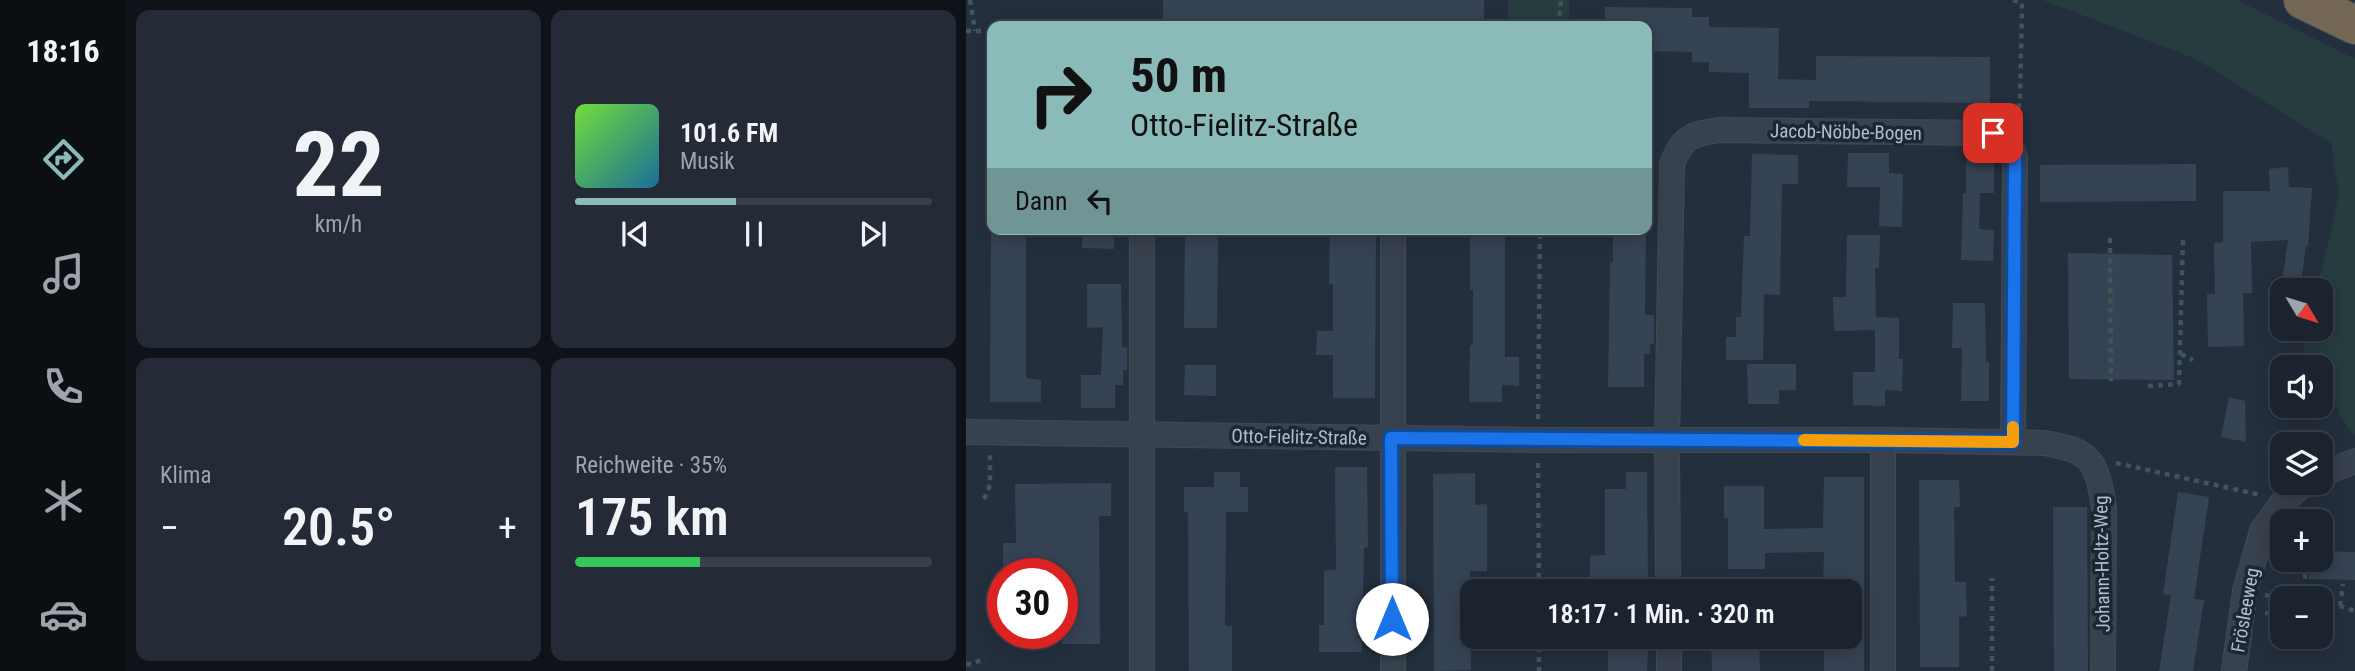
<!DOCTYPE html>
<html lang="de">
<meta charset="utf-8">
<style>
body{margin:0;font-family:"Roboto Condensed",sans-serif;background:#242b36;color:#f1f3f6;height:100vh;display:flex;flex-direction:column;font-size:26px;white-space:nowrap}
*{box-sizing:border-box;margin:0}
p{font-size:23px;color:#a0a4aa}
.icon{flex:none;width:38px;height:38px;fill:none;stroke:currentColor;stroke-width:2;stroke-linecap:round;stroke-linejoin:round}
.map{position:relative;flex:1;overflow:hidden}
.sheet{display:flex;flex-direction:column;gap:10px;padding:10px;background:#0f1319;width:840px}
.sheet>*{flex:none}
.hud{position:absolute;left:21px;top:21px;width:665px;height:214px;border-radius:14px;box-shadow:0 4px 18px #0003,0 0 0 2px #39404a;background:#8bbbb9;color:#111;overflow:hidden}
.needle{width:46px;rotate:128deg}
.tools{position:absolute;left:1304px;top:278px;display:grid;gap:14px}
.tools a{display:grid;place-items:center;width:63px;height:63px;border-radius:14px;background:#1b232e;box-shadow:0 4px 18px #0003,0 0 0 2px #39404a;font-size:35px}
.speed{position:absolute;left:21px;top:558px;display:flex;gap:14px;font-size:35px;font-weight:700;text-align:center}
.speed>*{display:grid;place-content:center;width:91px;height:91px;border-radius:50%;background:#1b232e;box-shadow:0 4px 18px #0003,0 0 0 2px #39404a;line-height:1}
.speed .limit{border:10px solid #d22;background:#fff;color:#111}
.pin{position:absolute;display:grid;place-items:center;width:60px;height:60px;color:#fff;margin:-30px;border-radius:14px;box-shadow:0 4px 10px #0006}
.me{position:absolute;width:77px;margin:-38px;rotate:0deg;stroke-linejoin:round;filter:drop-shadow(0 0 5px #0008)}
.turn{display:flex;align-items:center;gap:24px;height:147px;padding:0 28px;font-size:32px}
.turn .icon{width:91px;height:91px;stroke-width:2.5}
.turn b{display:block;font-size:49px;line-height:60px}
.then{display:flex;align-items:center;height:66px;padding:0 28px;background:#0003;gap:14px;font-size:26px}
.big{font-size:52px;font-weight:600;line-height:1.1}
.sheet .tile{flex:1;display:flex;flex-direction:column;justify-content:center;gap:10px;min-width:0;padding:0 24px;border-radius:14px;background:#242b36}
.sheet .dial{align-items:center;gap:0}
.dial b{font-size:91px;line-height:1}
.song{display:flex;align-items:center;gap:21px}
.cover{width:84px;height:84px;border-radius:10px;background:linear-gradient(135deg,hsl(100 70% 55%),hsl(200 70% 35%))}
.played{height:7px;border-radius:4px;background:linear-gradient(90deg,#8bbbb9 45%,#39404a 45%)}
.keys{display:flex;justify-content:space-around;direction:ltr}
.heat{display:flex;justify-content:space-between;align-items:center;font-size:38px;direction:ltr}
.charge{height:10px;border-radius:5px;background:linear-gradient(90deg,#34c759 35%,#39404a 0)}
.sheet .tiles{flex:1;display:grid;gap:10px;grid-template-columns:repeat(2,1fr)}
.trip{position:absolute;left:494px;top:579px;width:402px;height:70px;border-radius:14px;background:#1b232e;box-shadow:0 4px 18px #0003,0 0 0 2px #39404a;font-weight:600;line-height:70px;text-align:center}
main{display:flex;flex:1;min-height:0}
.tab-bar{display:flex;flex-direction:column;width:126px;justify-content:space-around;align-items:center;background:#0b0e12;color:#a0a4aa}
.tab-bar .icon{width:49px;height:49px}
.tab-bar .active{color:#8bbbb9}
.tab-bar b{font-size:32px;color:#f1f3f6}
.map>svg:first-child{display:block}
</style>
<main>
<nav class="tab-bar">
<b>18:16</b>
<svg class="icon active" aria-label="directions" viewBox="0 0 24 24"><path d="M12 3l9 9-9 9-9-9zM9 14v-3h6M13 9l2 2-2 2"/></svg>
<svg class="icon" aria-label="music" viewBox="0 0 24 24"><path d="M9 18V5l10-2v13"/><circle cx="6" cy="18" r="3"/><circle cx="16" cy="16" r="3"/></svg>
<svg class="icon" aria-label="phone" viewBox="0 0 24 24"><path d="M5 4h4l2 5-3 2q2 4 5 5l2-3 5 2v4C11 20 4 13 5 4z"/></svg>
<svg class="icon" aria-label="climate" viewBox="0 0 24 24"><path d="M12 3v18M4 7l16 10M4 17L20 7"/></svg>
<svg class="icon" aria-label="car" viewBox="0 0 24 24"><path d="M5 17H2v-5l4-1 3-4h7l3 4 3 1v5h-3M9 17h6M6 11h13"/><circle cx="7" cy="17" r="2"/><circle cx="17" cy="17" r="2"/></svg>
</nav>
<section class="sheet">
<div class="tiles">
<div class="tile dial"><b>22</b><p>km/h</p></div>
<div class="tile">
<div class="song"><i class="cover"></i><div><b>101.6 FM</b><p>Musik</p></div></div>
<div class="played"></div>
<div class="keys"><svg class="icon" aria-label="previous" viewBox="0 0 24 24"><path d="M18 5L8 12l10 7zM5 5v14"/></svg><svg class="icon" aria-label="pause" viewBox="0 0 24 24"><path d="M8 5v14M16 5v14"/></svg><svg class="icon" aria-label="next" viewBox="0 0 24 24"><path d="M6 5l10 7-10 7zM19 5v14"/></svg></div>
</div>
<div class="tile"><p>Klima</p>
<div class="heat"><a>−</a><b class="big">20.5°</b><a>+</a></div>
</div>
<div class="tile"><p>Reichweite · 35%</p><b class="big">175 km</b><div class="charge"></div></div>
</div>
</section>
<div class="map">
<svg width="1389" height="671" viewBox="0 0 1389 671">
<rect width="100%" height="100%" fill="#242f3e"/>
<g fill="#263c3f">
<rect x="542" y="0" width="61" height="26"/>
<polygon points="1077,0 1271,0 1389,59 1389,436 1375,418 1363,384 1355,373 1354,368 1350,367 1337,352 1342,329 1354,329 1354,290 1351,290 1373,196 1365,143 1230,59"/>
</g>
<g fill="#364354">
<rect x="197" y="0" width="321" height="26"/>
<polygon points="639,7 726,8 726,17 743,17 743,27 813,28 812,79 850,80 850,56 1024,57 1024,103 843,101 843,108 783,108 783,73 743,72 743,62 726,62 726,52 681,51 681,26 639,26"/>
<polygon points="882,153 923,153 923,173 937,174 936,227 913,226 914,187 881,187"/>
<polygon points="786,154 832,155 832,184 817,184 816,187 814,295 798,294 797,360 760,360 760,337 770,337 770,317 775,317 778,236 784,236"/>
<rect x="1000" y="161" width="28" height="32"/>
<polygon points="1230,164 1230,201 1074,202 1074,165"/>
<polygon points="1322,167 1323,187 1346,188 1342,246 1340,246 1334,290 1315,290 1322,240 1285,242 1286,293 1277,293 1278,346 1242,347 1241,294 1249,294 1248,243 1257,242 1257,191 1304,191 1303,169"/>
<polygon points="997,193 1014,193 1013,229 1028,230 1027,261 995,260"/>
<polygon points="25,229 60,229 60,378 75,380 75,402 24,402"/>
<polygon points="117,229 148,229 148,249 116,248"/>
<polygon points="219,229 252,229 251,328 218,328"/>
<polygon points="364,229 410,229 409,398 367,398 367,355 350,355 351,331 367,331 367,284 363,284"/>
<polygon points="506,229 539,229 539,357 553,357 553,386 536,385 536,402 503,402 504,345 507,345 507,290 504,290 504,231"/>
<polygon points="647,229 680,229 679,315 688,315 688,344 684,344 684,354 678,354 678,387 642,387 644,262 647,262"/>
<polygon points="881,235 914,235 913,268 909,268 910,317 933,318 933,359 937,359 936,391 919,390 919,406 887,405 887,372 909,372 909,330 868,331 867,297 880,297"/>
<polygon points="1102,253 1206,255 1208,380 1103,379"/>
<polygon points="121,284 155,284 156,347 161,348 161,370 157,370 157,385 149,385 149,408 115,408 115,375 135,375 137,327 121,328"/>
<polygon points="987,303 1019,303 1020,362 1023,362 1023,401 995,401 996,348 986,348"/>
<polygon points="781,364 830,364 830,390 813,390 813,404 782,404"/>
<polygon points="219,365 250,365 250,396 218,395"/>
<polygon points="1263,397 1279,401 1280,442 1255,437"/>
<polygon points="369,467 401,467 402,547 398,548 396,652 353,652 353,625 358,625 358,571 370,570"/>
<polygon points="248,472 274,472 274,487 282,487 282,512 260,512 259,626 266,626 266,671 223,671 222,512 218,512 218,487 248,487"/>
<polygon points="660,472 681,472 682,592 624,592 624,556 639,555 639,489 660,489"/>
<polygon points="509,473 509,505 521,504 521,571 504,571 505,670 468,671 467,474"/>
<polygon points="858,477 898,477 898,592 857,592 858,552 799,553 799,569 762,569 762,518 758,518 758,486 798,486 798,529 857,528"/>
<polygon points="953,480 993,480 994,507 988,507 989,582 1000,582 1001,616 993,617 993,667 954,667"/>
<polygon points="145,483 145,516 133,516 134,644 96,644 96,574 37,574 37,543 50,543 49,484"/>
<polygon points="1212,492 1243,497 1228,599 1238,600 1227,671 1193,671 1205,595 1197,594"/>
<polygon points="1087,507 1121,507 1122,671 1088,671"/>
<polygon points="1354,551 1389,552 1389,580 1343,579 1344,560 1354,560"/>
<rect x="858" y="637" width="40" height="34"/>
<polygon points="793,642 794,671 746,671 745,643"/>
<polygon points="642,645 682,645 681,671 642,671"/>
</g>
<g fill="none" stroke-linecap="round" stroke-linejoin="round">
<defs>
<g id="street">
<path d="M0 432 572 440H917L1078 443C1126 450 1131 462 1138 508L1137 671"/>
<polyline points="1354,475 1389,461"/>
<path d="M702 592 701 441 706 164C716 137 726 134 753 130L1027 133 1043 141 1049 157 1047 442"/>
<polyline points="703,637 703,671"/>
<polyline points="176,671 176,229"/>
<polyline points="427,671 427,229"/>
<polyline points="917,671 917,440"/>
<polyline points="1268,671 1279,591 1296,531 1315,504 1339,483"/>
</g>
<polyline id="highway" points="1337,0 1389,25"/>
</defs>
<use href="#street" stroke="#414a57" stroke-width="26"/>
<use href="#highway" stroke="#434c59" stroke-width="40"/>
<g stroke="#3f5557" stroke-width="4.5" stroke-dasharray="5 5" stroke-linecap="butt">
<polyline points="4,0 9,31"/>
<polyline points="1047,0 1056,3 1054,100 1050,122"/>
<polyline points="593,26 595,0"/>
<polyline points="0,31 26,31"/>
<polyline points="1144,238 1145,381"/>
<polyline points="1215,354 1227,360"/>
<polyline points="1182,386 1213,384 1217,240"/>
<polyline points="572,419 574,229"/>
<polyline points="572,463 573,592"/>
<polyline points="1150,463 1295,495"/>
<polyline points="18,499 24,485 24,454"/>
<polyline points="1339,574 1340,598"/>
<polyline points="1299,595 1316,598 1340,595"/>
<polyline points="1374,606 1377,584"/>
<polyline points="1354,611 1374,606 1389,611"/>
<polyline points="1299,613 1316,615"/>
<polyline points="573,637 573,671"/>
<polyline points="0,664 6,664 19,658"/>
<polyline points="1026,671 1026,578"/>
</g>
<use href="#street" stroke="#38414e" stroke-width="24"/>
<use href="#highway" stroke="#746855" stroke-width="38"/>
</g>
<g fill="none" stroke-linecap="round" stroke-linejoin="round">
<defs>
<polyline id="route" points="426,619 425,438 1047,442 1049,157 1043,141 1027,133"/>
</defs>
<use href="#route" stroke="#114b97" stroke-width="18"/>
<use href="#route" stroke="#1a73e8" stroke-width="12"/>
<polyline stroke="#f59e0b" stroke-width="12" points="838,440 1047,442 1047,427"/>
</g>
<g text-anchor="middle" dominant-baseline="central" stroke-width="7" stroke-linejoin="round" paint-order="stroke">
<g font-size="19" fill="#b4bcc9" stroke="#1d2633">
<text transform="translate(880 132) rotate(1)">Jacob-Nöbbe-Bogen</text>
<text transform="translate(333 437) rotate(1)">Otto-Fielitz-Straße</text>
<text transform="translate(1136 564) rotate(-91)">Johann-Holtz-Weg</text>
<text transform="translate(1279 610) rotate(-80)">Frösleeweg</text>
</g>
</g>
</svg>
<div class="tools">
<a><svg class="needle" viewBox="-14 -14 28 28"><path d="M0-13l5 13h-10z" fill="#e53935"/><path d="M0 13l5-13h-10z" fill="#a0a4aa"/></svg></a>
<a><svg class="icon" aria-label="sound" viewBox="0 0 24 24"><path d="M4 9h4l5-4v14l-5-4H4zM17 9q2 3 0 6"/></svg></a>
<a><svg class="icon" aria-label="layers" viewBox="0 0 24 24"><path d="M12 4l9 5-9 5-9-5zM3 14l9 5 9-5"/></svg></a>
<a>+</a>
<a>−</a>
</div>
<div class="speed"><div class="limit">30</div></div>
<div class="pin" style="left:1027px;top:133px;background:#d93025"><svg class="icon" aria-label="arrive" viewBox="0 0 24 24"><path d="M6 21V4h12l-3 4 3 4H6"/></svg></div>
<svg class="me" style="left:426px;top:619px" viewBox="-20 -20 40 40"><circle r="19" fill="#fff"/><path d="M0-13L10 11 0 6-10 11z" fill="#1a73e8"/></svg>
<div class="trip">18:17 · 1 Min. · 320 m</div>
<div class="hud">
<div class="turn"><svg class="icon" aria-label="right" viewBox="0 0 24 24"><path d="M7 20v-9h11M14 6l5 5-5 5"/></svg><div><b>50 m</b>Otto-Fielitz-Straße</div></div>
<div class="then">Dann<svg class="icon" aria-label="left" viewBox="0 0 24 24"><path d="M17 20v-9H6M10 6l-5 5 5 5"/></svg></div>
</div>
</div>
</main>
